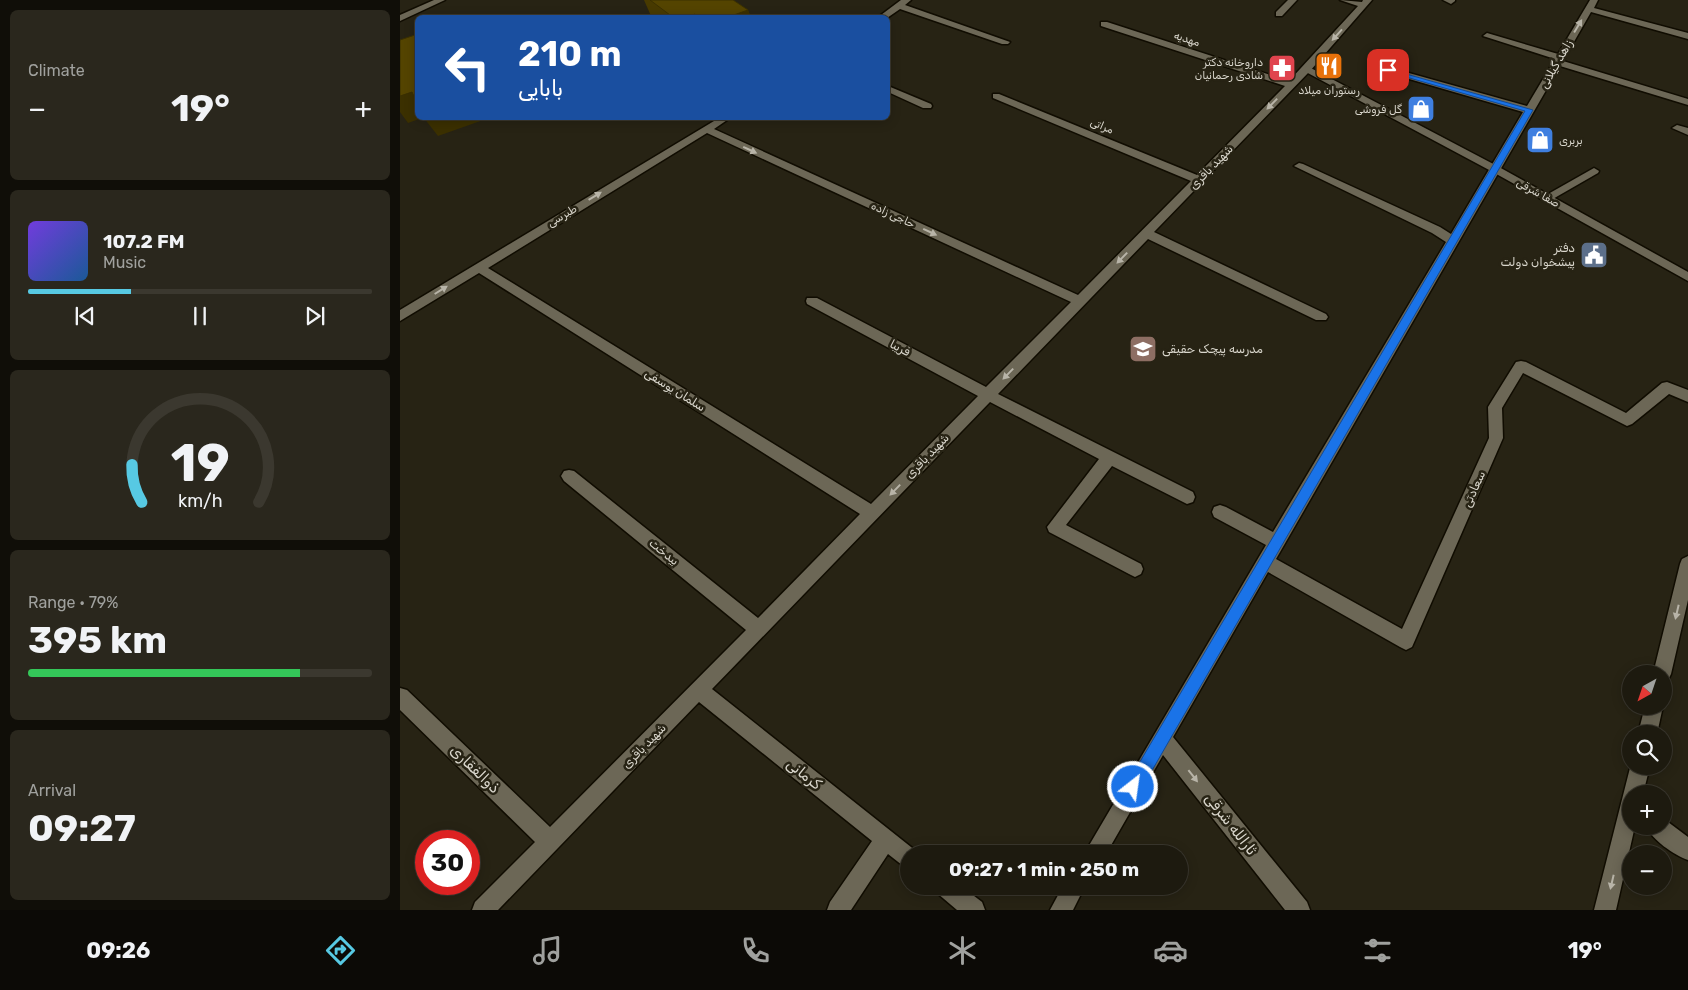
<!DOCTYPE html>
<meta charset="utf-8">
<style>
body{margin:0;font-family:Rubik,Cairo,sans-serif;background:#2a271d;color:#f1f3f6;height:100vh;display:flex;flex-direction:column;font-size:19px;white-space:nowrap}
*{box-sizing:border-box;margin:0}
p{font-size:16px;color:#a0a19e}
.icon{flex:none;width:28px;height:28px;fill:none;stroke:currentColor;stroke-width:2;stroke-linecap:round;stroke-linejoin:round}
.map{position:relative;flex:1;overflow:hidden}
.details{display:flex;flex-direction:column;gap:10px;padding:10px;background:#100e08;width:400px}
.details>*{flex:none}
.hud{position:absolute;left:15px;top:15px;width:475px;height:105px;border-radius:8px;box-shadow:0 2px 12px #0003,0 0 0 1px #3b382f;background:#1a4fa0;color:#fff;overflow:hidden}
.needle{width:32px;rotate:220deg}
.controls{position:absolute;left:1222px;top:665px;display:grid;gap:10px}
.controls a{display:grid;place-items:center;width:50px;height:50px;border-radius:50%;background:#1d1a0f;box-shadow:0 2px 12px #0003,0 0 0 1px #3b382f;font-size:25px}
.speed{position:absolute;left:15px;top:830px;display:flex;gap:10px;font-size:25px;font-weight:700;text-align:center}
.speed>*{display:grid;place-content:center;width:65px;height:65px;border-radius:50%;background:#1d1a0f;box-shadow:0 2px 12px #0003,0 0 0 1px #3b382f;line-height:1}
.speed .limit{border:8px solid #d22;background:#fff;color:#111}
.pin{position:absolute;display:grid;place-items:center;width:42px;height:42px;color:#fff;margin:-21px;border-radius:10px;box-shadow:0 2px 8px #0006}
.me{position:absolute;width:55px;margin:-28px;rotate:30deg;stroke-linejoin:round;filter:drop-shadow(0 0 4px #0008)}
.turn{display:flex;align-items:center;gap:18px;height:105px;padding:0 20px;font-size:22px}
.turn .icon{width:65px;height:65px;stroke-width:2.5}
.turn b{display:block;font-size:35px;line-height:42px}
.big{font-size:38px;font-weight:700;line-height:1.1}
.details .card{flex:1;display:flex;flex-direction:column;justify-content:center;gap:8px;min-width:0;padding:0 18px;border-radius:8px;background:#2a271d}
.details .dial{align-items:center;gap:0}
.dial svg{height:130px;overflow:visible;fill:none;stroke:#3b382f;stroke-width:7;stroke-linecap:round;text-anchor:middle}
.dial text{fill:#f1f3f6;stroke:none}
.song{display:flex;align-items:center;gap:15px}
.cover{width:60px;height:60px;border-radius:8px;background:linear-gradient(135deg,hsl(260 70% 55%),hsl(210 70% 35%))}
.played{height:5px;border-radius:2px;background:linear-gradient(90deg,#57c9e3 30%,#3b382f 30%)}
.keys{display:flex;justify-content:space-around;direction:ltr}
.heat{display:flex;justify-content:space-between;align-items:center;font-size:28px;direction:ltr}
.charge{height:8px;border-radius:4px;background:linear-gradient(90deg,#34c759 79%,#3b382f 0)}
.trip{position:absolute;left:500px;top:845px;width:288px;height:50px;border-radius:25px;background:#1d1a0f;box-shadow:0 2px 12px #0003,0 0 0 1px #3b382f;font-weight:700;line-height:50px;text-align:center}
.tabs{display:flex;height:80px;justify-content:space-around;align-items:center;background:#0c0a06;color:#a0a19e}
.tabs .icon{width:35px;height:35px}
.tabs .selected{color:#57c9e3}
.tabs b{font-size:22px;color:#f1f3f6}
main{display:flex;flex:1;min-height:0}
.map>svg:first-child{display:block}
</style>
<main>
<section class="details">
<div class="card"><p>Climate</p>
<div class="heat"><a>−</a><b class="big">19°</b><a>+</a></div>
</div>
<div class="card">
<div class="song"><i class="cover"></i><div><b>107.2 FM</b><p>Music</p></div></div>
<div class="played"></div>
<div class="keys"><svg class="icon" aria-label="previous" viewBox="0 0 24 24"><path d="M18 5L8 12l10 7zM5 5v14"/></svg><svg class="icon" aria-label="pause" viewBox="0 0 24 24"><path d="M8 5v14M16 5v14"/></svg><svg class="icon" aria-label="next" viewBox="0 0 24 24"><path d="M6 5l10 7-10 7zM19 5v14"/></svg></div>
</div>
<div class="card dial"><svg viewBox="0 0 100 80">
<path d="M14 69A42 42 0 1 1 86 69"/>
<path d="M14 69A42 42 0 0 1 8 46" stroke="#57c9e3"/>
<text x="50" y="56" font-size="32" font-weight="700">19</text>
<text x="50" y="72" font-size="11">km/h</text>
</svg></div>
<div class="card"><p>Range · 79%</p><b class="big">395 km</b><div class="charge"></div></div>
<div class="card"><p>Arrival</p><b class="big">09:27</b></div>
</section>
<div class="map">
<svg width="1288" height="910" viewBox="0 0 1288 910">
<rect width="100%" height="100%" fill="#272314"/>
<g fill="none" stroke-linecap="round" stroke-linejoin="round">
<defs>
<g id="minor">
<polygon points="34,0 45,0 0,21 0,15"/>
<polygon points="501,0 511,0 505,5 610,42 608,44 602,44 500,9 487,18 477,18"/>
<polygon points="888,0 897,0 882,16 876,16 876,12"/>
<path d="M940 0 962 2 963 0H972L910 71 754 232 926 314 928 317 926 320H916L748 239 598 394 793 492 795 497 793 502 787 504 712 466 666 525 741 564 743 569 741 574 735 577 729 574 649 532 647 527 699 459 590 402 312 689 516 851 518 854H509V868L502 865 488 854 451 910H427L430 902 472 841 299 702 98 910H72L75 902 135 842 0 710V688L7 690 150 827 346 630 164 481 161 476 164 471 169 470 174 471 358 618 460 514 79 273 0 321V310L319 118H330L314 129 678 295 791 181 593 98V94H599L797 175 885 86 701 26V22H707L889 81 958 6ZM307 133 671 302 586 387 417 298H407L406 301 407 304 578 396 471 504 88 268Z"/>
<polygon points="1043,0 1055,0 1055,1 1051,4"/>
<polygon points="1190,0 1198,0 1194,8 1288,33 1288,39 1191,12 1163,61 1288,99 1288,105 1160,66 876,559 1002,629 1089,438 1088,407 1116,362 1121,361 1126,362 1226,413 1262,383 1267,382 1288,390 1288,402 1269,394 1232,424 1227,426 1123,373 1102,408 1103,438 1012,647 1006,650 1000,647 868,572 773,737 907,902 910,910 885,910 763,755 706,854 684,854 866,545 814,517 812,512 814,507 820,505 826,507 873,532 1046,242 1032,233 894,166 899,163 903,164 1040,227 1051,234 1123,112 985,72 983,70 988,67 991,68 1127,106 1155,59 1083,36 1087,33 1158,54"/>
<polygon points="488,86 531,104 532,106 531,108 523,108 488,92"/>
<polygon points="1277,125 1288,128 1288,135 1272,128"/>
<polygon points="1194,168 1199,171 1198,173 1151,200 1143,200 1141,198"/>
<polygon points="1288,556 1288,600 1271,674 1268,680 1264,682 1264,674 1253,674 1280,564 1282,559"/>
<polygon points="1245,706 1263,706 1257,734 1238,734"/>
<polygon points="1231,764 1231,766 1250,766 1243,794 1231,794 1231,826 1235,826 1216,910 1194,910"/>
<path d="M1264 819 1288 837V860C1274 855 1252 840 1246 826H1264Z"/>
<polygon points="534,886 561,886 582,902 585,910 557,910 537,893"/>
<polygon points="663,886 685,886 673,910 650,910"/>
</g>
<polygon id="secondary" points="907,66 1099,167 1288,272 1288,281 1091,171 904,71 902,69"/>
</defs>
<use href="#minor" stroke="#100c01" stroke-width="3"/>
<use href="#secondary" stroke="#100c01" stroke-width="3"/>
<use href="#minor" fill="#6c6756" fill-rule="evenodd"/>
<use href="#secondary" fill="#6c6756" fill-rule="evenodd"/>
</g>
<polygon fill="#483a00" points="244,0 333,0 348,10 351,18 253,18 251,16"/>
<g fill="#3b3000">
<polygon points="348,10 351,18 325,18"/>
<polygon points="295,14 296,18 285,18"/>
<polygon points="12,92 18,99 18,118 22,118 8,123 0,112 0,96"/>
<polygon points="24,118 89,118 38,136"/>
</g>
<g fill="#544400" stroke="#3b3000">
<polygon points="250,0 333,0 348,10 325,18 298,18 295,14 285,18 274,18"/>
<polygon points="18,34 18,105 12,92 0,96 0,40"/>
</g>
<defs><path id="oneway-solid" d="M-6-.8H1V-3.2L6.5 0L1 3.2V.8H-6Z" transform="scale(1.25)"/></defs>
<g fill="#b8b4a8">
<use href="#oneway-solid" transform="translate(1178 26) rotate(-59)"/>
<use href="#oneway-solid" transform="translate(937 35) rotate(132)"/>
<use href="#oneway-solid" transform="translate(872 104) rotate(134)"/>
<use href="#oneway-solid" transform="translate(350 150) rotate(25)"/>
<use href="#oneway-solid" transform="translate(195 196) rotate(-31)"/>
<use href="#oneway-solid" transform="translate(530 232) rotate(25)"/>
<use href="#oneway-solid" transform="translate(722 258) rotate(134)"/>
<use href="#oneway-solid" transform="translate(41 290) rotate(-32)"/>
<use href="#oneway-solid" transform="translate(608 374) rotate(134)"/>
<use href="#oneway-solid" transform="translate(495 490) rotate(134)"/>
<use href="#oneway-solid" transform="translate(1277 612) rotate(103)"/>
<use href="#oneway-solid" transform="translate(793 776) rotate(52)"/>
<use href="#oneway-solid" transform="translate(1212 882) rotate(103)"/>
</g>
<polygon fill="#1a73e8" stroke="#114b97" points="985,68 1133,110 739,793 733,795 728,793 726,787 728,782 1125,111 985,71"/>
<defs>
<symbol id="restaurant-square" viewBox="-11 -11 22 22"><rect x="-9" y="-9" width="18" height="18" rx="4" fill="#e8710a" stroke="#272314"/><path d="M-5-6h1v4h1v-4h1v4h1v-4h1v5L-1.5 .5V6h-2V.5L-5-1ZM5-6V6H3V1.5H1.5Q1.5-4 5-6Z" fill="#fff"/></symbol>
<symbol id="pharmacy-square" viewBox="-11 -11 22 22"><rect x="-9" y="-9" width="18" height="18" rx="4" fill="#e0444e" stroke="#272314"/><path d="M-2-6h4v4h4v4h-4v4h-4v-4h-4v-4h4Z" fill="#fff"/></symbol>
<symbol id="shop-square" viewBox="-11 -11 22 22"><rect x="-9" y="-9" width="18" height="18" rx="4" fill="#3f7fe0" stroke="#272314"/><path d="M-5-2.5h2.3a2.7 3.5 0 0 1 5.4 0H5L5.5 6h-11ZM-1.5-2.5h3a1.5 2.3 0 0 0-3 0Z" fill="#fff"/></symbol>
<symbol id="civic-square" viewBox="-11 -11 22 22"><rect x="-9" y="-9" width="18" height="18" rx="4" fill="#5c6f8a" stroke="#272314"/><path d="M-.6-6.5H3V-4.5H.6V-3L4-1V1h2V6H-6V1h2V-1L-.6-3ZM-1.2 2.5V6h2.4V2.5Z" fill="#fff"/></symbol>
<symbol id="school-square" viewBox="-11 -11 22 22"><rect x="-9" y="-9" width="18" height="18" rx="4" fill="#8d6e63" stroke="#272314"/><path d="M0-5L7-2L0 1L-7-2ZM-4 1L0 2.5L4 1V4Q0 6-4 4Z" fill="#fff"/></symbol>
</defs>
<g fill-rule="evenodd">
<use href="#restaurant-square" x="913" y="50" width="32" height="32"/>
<use href="#pharmacy-square" x="866" y="52" width="32" height="32"/>
<use href="#shop-square" x="1005" y="93" width="32" height="32"/>
<use href="#shop-square" x="1124" y="124" width="32" height="32"/>
<use href="#civic-square" x="1178" y="239" width="32" height="32"/>
<use href="#school-square" x="727" y="333" width="32" height="32"/>
</g>
<g text-anchor="middle" dominant-baseline="central" stroke-width="5" stroke-linejoin="round" paint-order="stroke">
<g font-size="11" fill="#d8d5cb" stroke="#272314">
<text transform="translate(787 39) rotate(18)">مهدیه</text>
<text transform="translate(702 126) rotate(23)">مراتی</text>
<text transform="translate(1138 193) rotate(29)">صفا شرقی</text>
<text transform="translate(493 215) rotate(25)">حاجی زاده</text>
<text transform="translate(162 216) rotate(-31)">طبرسی</text>
</g>
<g font-size="11" fill="#d8d5cb" stroke="#272314" text-anchor="end">
<text x="863" y="62">داروخانه دکتر<tspan x="863" dy="13">شادی رحمانیان</tspan></text>
<text x="929" y="90" text-anchor="middle">رستوران میلاد</text>
<text x="1002" y="109">گل فروشی</text>
<text x="1159" y="140" text-anchor="start">بربری</text>
</g>
<g font-size="12" fill="#d8d5cb" stroke="#272314">
<text transform="translate(1156 64) rotate(-60)">زاهد گیلانی</text>
<text transform="translate(811 167) rotate(-46)">شهید باقری</text>
<text transform="translate(500 348) rotate(28)">فریبا</text>
<text transform="translate(275 390) rotate(32)">سلمان یوسفی</text>
<text transform="translate(527 456) rotate(-46)">شهید باقری</text>
<text transform="translate(1074 489) rotate(-66)">سعادتی</text>
<text transform="translate(264 552) rotate(39)">بیدخت</text>
<text transform="translate(244 746) rotate(-46)">شهید باقری</text>
</g>
<g font-size="12" fill="#d8d5cb" stroke="#272314" text-anchor="end">
<text x="1175" y="248">دفتر<tspan x="1175" dy="14">پیشخوان دولت</tspan></text>
<text x="762" y="349" text-anchor="start">مدرسه پیچک حقیقی</text>
</g>
<g font-size="15" fill="#d8d5cb" stroke="#272314">
<text transform="translate(75 769) rotate(44)">ذوالفقاری</text>
<text transform="translate(404 774) rotate(39)">کرمانی</text>
<text transform="translate(831 824) rotate(52)">ثارالله شرقی</text>
</g>
</g>
</svg>
<div class="controls">
<a><svg class="needle" viewBox="-14 -14 28 28"><path d="M0-13l5 13h-10z" fill="#e53935"/><path d="M0 13l5-13h-10z" fill="#a0a19e"/></svg></a>
<a><svg class="icon" aria-label="search" viewBox="0 0 24 24"><circle cx="10" cy="10" r="6"/><path d="M15 15l6 6"/></svg></a>
<a>+</a>
<a>−</a>
</div>
<div class="speed"><div class="limit">30</div></div>
<div class="pin" style="left:988px;top:70px;background:#d93025"><svg class="icon" aria-label="arrive" viewBox="0 0 24 24"><path d="M6 21V4h12l-3 4 3 4H6"/></svg></div>
<svg class="me" style="left:733px;top:787px" viewBox="-20 -20 40 40"><circle r="17" fill="#1a73e8" stroke="#fff" stroke-width="3"/><path d="M0-11L8 9 0 5-8 9z" fill="#fff"/></svg>
<div class="trip">09:27 · 1 min · 250 m</div>
<div class="hud">
<div class="turn"><svg class="icon" aria-label="left" viewBox="0 0 24 24"><path d="M17 20v-9H6M10 6l-5 5 5 5"/></svg><div><b>210 m</b>بابایی</div></div>
</div>
</div>
</main>
<nav class="tabs">
<b>09:26</b>
<svg class="icon selected" aria-label="directions" viewBox="0 0 24 24"><path d="M12 3l9 9-9 9-9-9zM9 14v-3h6M13 9l2 2-2 2"/></svg>
<svg class="icon" aria-label="music" viewBox="0 0 24 24"><path d="M9 18V5l10-2v13"/><circle cx="6" cy="18" r="3"/><circle cx="16" cy="16" r="3"/></svg>
<svg class="icon" aria-label="phone" viewBox="0 0 24 24"><path d="M5 4h4l2 5-3 2q2 4 5 5l2-3 5 2v4C11 20 4 13 5 4z"/></svg>
<svg class="icon" aria-label="climate" viewBox="0 0 24 24"><path d="M12 3v18M4 7l16 10M4 17L20 7"/></svg>
<svg class="icon" aria-label="car" viewBox="0 0 24 24"><path d="M5 17H2v-5l4-1 3-4h7l3 4 3 1v5h-3M9 17h6M6 11h13"/><circle cx="7" cy="17" r="2"/><circle cx="17" cy="17" r="2"/></svg>
<svg class="icon" aria-label="filters" viewBox="0 0 24 24"><path d="M4 7h16M4 17h16"/><circle cx="9" cy="7" r="2"/><circle cx="15" cy="17" r="2"/></svg>
<b>19°</b>
</nav>
